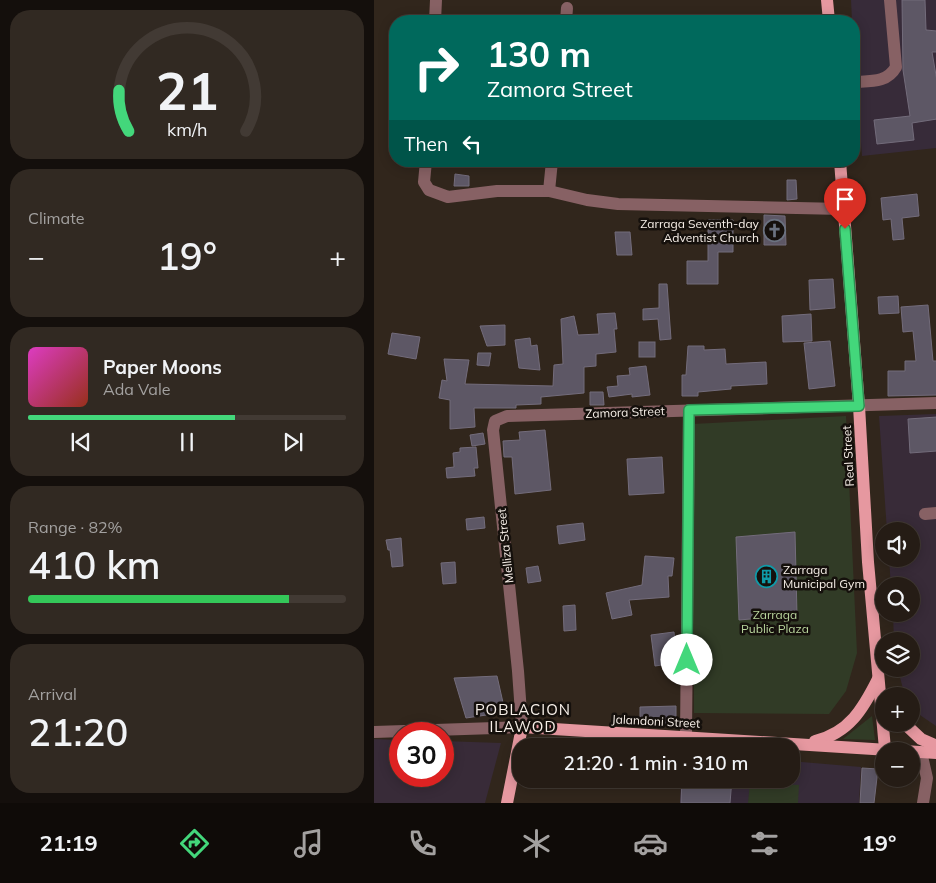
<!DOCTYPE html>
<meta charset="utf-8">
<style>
body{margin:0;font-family:Mulish,sans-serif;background:#312922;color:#f1f3f6;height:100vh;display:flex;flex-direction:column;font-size:19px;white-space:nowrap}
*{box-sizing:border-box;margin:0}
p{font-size:16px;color:#a3a1a0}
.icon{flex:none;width:28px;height:28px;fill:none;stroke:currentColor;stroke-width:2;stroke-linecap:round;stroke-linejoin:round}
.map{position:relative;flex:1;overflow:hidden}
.drawer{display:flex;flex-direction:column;gap:10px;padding:10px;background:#140f0c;width:374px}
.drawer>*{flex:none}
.hud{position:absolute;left:15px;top:15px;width:471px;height:152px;border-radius:20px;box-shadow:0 2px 12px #0003,0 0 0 1px #423a34;background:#00695c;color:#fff;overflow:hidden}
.fabs{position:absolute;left:501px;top:522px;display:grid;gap:10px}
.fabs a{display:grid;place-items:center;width:45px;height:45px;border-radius:50%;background:#251c15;box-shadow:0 2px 12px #0003,0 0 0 1px #423a34;font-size:25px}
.speed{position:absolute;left:15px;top:722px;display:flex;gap:10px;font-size:25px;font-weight:700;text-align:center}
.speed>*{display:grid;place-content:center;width:65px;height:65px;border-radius:50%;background:#251c15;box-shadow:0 2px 12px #0003,0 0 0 1px #423a34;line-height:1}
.speed .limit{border:8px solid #d22;background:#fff;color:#111}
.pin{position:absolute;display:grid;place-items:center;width:42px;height:42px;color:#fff;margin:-51px -21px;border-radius:50% 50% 50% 0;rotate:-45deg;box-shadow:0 0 5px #0007}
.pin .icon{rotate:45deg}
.me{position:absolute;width:55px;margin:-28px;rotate:0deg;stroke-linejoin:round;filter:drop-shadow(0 0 4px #0008)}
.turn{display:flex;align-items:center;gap:18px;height:105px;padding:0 15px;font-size:22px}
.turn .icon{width:65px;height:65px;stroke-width:2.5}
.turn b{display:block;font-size:35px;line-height:42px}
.then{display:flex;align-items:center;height:48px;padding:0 15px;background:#0003;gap:10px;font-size:19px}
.big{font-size:38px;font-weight:600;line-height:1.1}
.drawer .widget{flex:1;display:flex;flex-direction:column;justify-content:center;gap:8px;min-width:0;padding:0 18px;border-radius:20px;background:#312922}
.drawer .dial{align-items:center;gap:0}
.dial svg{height:130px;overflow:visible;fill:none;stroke:#423a34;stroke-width:7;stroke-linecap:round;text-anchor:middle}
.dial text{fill:#f1f3f6;stroke:none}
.song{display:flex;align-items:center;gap:15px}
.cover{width:60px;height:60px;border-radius:8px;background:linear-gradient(135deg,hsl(310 70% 55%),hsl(10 70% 35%))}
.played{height:5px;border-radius:2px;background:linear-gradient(90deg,#43d77b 65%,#423a34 65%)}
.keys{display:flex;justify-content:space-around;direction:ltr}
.heat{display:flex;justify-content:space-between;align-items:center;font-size:28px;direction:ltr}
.charge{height:8px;border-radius:4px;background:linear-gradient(90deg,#34c759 82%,#423a34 0)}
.trip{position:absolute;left:138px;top:738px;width:288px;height:50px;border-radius:20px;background:#251c15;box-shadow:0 2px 12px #0003,0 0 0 1px #423a34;font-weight:600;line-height:50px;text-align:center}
.tabs{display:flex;height:80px;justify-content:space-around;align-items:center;background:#0f0b08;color:#a3a1a0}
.tabs .icon{width:35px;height:35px}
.tabs .current{color:#43d77b}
.tabs b{font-size:22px;color:#f1f3f6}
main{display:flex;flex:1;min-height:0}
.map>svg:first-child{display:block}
</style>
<main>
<section class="drawer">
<div class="widget dial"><svg viewBox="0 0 100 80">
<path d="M14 69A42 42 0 1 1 86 69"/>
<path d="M14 69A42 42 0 0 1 8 44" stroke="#43d77b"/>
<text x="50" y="56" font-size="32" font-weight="700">21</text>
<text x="50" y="72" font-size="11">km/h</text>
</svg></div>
<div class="widget"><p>Climate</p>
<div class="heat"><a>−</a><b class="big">19°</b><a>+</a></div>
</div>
<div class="widget">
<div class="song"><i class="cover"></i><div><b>Paper Moons</b><p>Ada Vale</p></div></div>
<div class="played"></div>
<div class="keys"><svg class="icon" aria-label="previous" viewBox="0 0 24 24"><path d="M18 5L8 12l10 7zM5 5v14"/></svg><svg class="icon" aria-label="pause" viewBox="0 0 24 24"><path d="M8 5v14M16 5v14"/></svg><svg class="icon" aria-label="next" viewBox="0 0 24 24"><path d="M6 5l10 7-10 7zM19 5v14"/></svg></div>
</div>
<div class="widget"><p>Range · 82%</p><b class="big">410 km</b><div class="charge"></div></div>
<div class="widget"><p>Arrival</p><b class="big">21:20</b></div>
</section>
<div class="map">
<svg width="563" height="803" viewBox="0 0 563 803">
<rect width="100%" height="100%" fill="#31261c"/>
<g fill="#382b38">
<polygon points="562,414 562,726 543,713 538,703 538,696 533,696 529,689 524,669 538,669 538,641 520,641 519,614 538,614 538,586 517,586 515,559 538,559 538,531 513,531 505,416"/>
<polygon points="0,739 26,740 26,776 69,776 69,741 127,743 111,803 0,803"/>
</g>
<g fill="#372b39">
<polygon points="477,0 562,0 562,148 488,156 480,47 480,21 478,21"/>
<polygon points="416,761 487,767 485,803 306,803 307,779 416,779"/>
</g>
<g fill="#313b26">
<polygon points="472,416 483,653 472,691 455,714 320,713 319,424"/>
<polygon points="498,716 501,740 469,739"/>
<polygon points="376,782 425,785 424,803 374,803"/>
</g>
<g fill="#5d5765" stroke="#736c7b">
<polygon points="528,0 551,0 552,30 563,31 563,52 558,52 563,81 563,119 538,123 540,140 503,144 500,120 536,116 529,70"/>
<polygon points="81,174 95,176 95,186 80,186"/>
<polygon points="413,180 422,180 423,199 413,200"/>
<polygon points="543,194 545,216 528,218 530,239 519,240 517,219 509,220 507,198"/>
<polygon points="390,215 411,216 412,245 390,245"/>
<polygon points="334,220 359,220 359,252 344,252 344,284 313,284 313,261 334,261"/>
<polygon points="241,232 256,232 258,255 243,255"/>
<polygon points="459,279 461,308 436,310 435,280"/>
<polygon points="285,284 293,284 297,339 286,340 284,319 269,320 269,309 285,308"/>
<polygon points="524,296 525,313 505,314 504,297"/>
<polygon points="554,305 559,361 563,361 563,395 514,396 514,371 531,371 531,361 542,361 539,331 529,332 527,307"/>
<polygon points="241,313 243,329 240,329 242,352 222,354 222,366 210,367 210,393 167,397 167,404 142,405 142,408 100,408 101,427 76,429 76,400 65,398 68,380 73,381 70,359 95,360 91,384 179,386 180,365 189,364 187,319 200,316 204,335 225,334 223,314"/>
<polygon points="437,314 438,341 409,342 408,316"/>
<polygon points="131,325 131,345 113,346 106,326"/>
<polygon points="18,333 46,337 42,359 14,354"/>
<polygon points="156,338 157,346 163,345 166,370 145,368 141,340"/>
<polygon points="456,341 461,386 435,389 430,343"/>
<rect x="265" y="342" width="16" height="15"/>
<polygon points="314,346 330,346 330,350 351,349 352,364 392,362 393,384 357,386 357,389 324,392 324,396 308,396 308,375 312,375"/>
<polygon points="104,353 117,353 115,366 103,365"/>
<polygon points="272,366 276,395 258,397 258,394 235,397 233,387 244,386 243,376 256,375 255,368"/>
<polygon points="216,392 229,392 230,405 216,405"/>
<polygon points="563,417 563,451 536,453 534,419"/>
<polygon points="171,430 177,490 141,494 138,457 130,457 129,441 146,440 145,432"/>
<polygon points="109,433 111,444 98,446 96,435"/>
<polygon points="102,447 104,468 100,468 101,476 73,478 72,468 80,467 79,453 86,452 86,448"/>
<polygon points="288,457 290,493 255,495 253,459"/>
<polygon points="110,517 111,528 93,530 92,519"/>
<polygon points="209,523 211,540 185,544 183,526"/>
<polygon points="421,532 423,615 365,620 362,537"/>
<polygon points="27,538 29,566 18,567 16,550 14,550 12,540"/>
<polygon points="271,556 300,558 298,576 294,576 295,597 255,600 258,615 238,619 232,593 268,585"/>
<polygon points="81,562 82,583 69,584 67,563"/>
<polygon points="164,566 167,581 154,583 152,568"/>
<polygon points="201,605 202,630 190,631 189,606"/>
<polygon points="300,632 303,663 281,666 277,635"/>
<polygon points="123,676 130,707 126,713 92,718 80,678"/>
<polygon points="302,706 302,724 266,725 266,707"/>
<polygon points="488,768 504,769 500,803 486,803"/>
<polygon points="308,779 358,779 356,803 307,803"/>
</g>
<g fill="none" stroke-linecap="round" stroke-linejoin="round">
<g stroke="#876164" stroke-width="12">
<polyline points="61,21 62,0"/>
<polyline points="192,21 193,8"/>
<path d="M480 82C497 81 513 83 522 67L516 0"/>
<polyline points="52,161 50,182 55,190 74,197 123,191 175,191 213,200 244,204 469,209"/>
<polyline points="175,191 178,161"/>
<polyline points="551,514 563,513"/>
<polyline points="0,732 148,727 144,671 119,430 121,421 133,416 563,403"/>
<polyline points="312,737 315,410"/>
<polyline points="547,752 553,778 549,803"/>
</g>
<g stroke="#e698a0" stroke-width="12">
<polyline points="453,0 455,21"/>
<polyline points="466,161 485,406 494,562 511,749"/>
<polyline points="531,724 547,739 563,746"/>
<path d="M441 741C475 733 489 709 504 679"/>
<polyline points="133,803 148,727 563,753"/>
</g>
</g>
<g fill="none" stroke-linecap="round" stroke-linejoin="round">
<defs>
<polyline id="route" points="313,660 315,410 485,406 471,229"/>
</defs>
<use href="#route" stroke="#2c8c50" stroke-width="12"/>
<use href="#route" stroke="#43d77b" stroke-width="9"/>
</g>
<defs>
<symbol id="church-ring" viewBox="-11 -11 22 22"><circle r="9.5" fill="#15100c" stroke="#6b7280" stroke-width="1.5"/><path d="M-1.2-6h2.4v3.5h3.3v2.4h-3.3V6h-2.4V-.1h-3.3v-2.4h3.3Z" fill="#6b7280"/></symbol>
<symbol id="building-ring" viewBox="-11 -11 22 22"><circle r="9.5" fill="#15100c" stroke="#0f9aa8" stroke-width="1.5"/><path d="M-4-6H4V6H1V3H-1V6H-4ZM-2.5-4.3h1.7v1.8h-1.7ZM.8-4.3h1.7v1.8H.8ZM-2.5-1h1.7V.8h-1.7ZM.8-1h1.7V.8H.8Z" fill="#0f9aa8"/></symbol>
</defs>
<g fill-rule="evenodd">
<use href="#church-ring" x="388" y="218" width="25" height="25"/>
<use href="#building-ring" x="380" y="564" width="25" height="25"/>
</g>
<g text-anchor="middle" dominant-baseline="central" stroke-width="5" stroke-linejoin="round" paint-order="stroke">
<g font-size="12" fill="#f7efe8" stroke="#15100c" text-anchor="end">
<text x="385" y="223">Zarraga Seventh-day<tspan x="385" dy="14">Adventist Church</tspan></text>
<text x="409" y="569" text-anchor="start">Zarraga<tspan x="409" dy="14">Municipal Gym</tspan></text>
</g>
<g font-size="12" fill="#f7efe8" stroke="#15100c">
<text transform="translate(251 412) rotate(-2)">Zamora Street</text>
<text transform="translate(474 456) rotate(-93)">Real Street</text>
<text transform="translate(131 546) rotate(-96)">Melliza Street</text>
<text transform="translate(282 721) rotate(3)">Jalandoni Street</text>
</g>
<g font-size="12" fill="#bad69e" stroke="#15100c">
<text x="401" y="614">Zarraga<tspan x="401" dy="14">Public Plaza</tspan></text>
</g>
<g font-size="15" letter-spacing="1" fill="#f7efe8" stroke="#15100c">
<text x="149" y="709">POBLACION<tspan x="149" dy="17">ILAWOD</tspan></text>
</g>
</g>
</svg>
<div class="fabs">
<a><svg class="icon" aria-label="sound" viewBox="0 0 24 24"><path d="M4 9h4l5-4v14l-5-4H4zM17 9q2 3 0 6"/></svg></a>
<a><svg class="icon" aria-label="search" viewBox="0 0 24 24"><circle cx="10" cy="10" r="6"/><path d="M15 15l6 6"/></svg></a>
<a><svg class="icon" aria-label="layers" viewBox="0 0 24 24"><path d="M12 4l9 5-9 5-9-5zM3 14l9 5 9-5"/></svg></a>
<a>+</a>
<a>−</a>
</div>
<div class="speed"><div class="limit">30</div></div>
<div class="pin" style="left:471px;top:229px;background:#d93025"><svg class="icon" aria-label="arrive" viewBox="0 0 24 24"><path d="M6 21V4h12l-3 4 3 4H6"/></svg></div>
<svg class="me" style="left:313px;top:660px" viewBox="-20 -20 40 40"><circle r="19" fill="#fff"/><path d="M0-13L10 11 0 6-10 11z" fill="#43d77b"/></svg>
<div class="trip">21:20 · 1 min · 310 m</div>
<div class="hud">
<div class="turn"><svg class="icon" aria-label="right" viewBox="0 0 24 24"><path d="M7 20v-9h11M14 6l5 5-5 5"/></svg><div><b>130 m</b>Zamora Street</div></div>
<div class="then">Then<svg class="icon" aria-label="left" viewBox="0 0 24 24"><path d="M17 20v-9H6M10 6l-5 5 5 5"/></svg></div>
</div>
</div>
</main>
<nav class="tabs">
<b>21:19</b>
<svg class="icon current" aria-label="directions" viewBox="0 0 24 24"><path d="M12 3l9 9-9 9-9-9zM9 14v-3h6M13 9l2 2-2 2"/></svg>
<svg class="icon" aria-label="music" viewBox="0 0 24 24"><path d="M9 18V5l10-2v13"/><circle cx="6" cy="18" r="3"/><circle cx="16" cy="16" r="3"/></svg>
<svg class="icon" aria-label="phone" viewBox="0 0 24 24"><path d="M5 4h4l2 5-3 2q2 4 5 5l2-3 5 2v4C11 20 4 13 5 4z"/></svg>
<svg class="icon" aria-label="climate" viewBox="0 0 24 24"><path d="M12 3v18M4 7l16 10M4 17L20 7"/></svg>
<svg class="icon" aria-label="car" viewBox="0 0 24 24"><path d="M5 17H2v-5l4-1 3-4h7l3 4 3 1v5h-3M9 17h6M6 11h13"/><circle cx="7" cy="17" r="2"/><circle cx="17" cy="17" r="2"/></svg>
<svg class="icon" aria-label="filters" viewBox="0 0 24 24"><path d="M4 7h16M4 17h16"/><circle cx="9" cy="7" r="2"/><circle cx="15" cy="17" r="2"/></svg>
<b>19°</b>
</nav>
